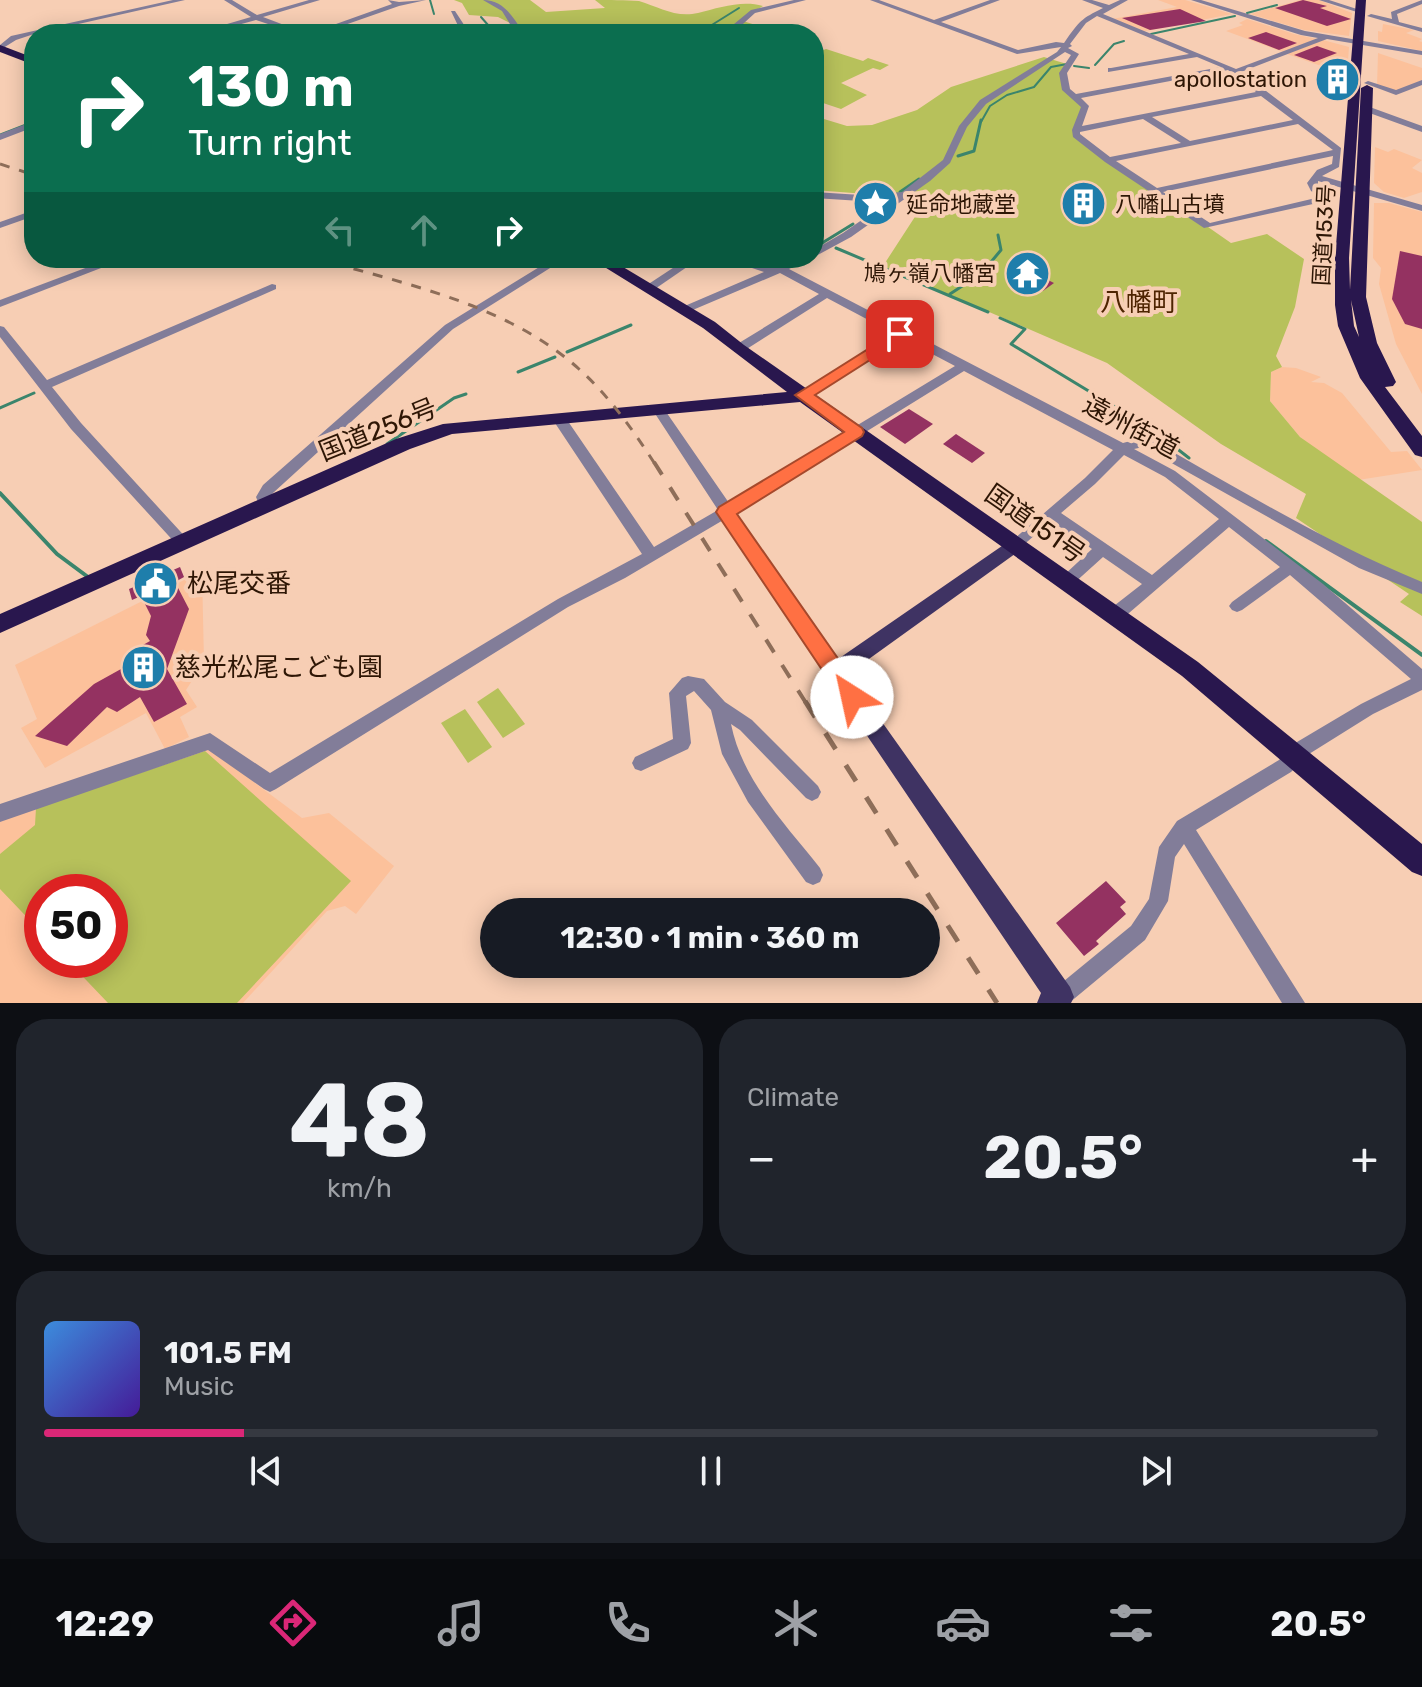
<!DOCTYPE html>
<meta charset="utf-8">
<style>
body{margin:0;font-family:Rubik,"Noto Sans JP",sans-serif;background:#20242c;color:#f1f3f6;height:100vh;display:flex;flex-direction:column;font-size:30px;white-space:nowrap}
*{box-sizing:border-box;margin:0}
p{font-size:26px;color:#9ea1a6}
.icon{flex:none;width:44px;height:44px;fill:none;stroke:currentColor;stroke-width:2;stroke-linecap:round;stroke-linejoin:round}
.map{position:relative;height:1003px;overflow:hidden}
.panel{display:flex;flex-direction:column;gap:16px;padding:16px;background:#0d0f14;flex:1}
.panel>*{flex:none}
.banner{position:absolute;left:24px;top:24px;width:800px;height:244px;border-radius:32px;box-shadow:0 4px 20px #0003;background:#0b6e4f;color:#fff;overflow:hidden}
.speed{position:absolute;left:24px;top:874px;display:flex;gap:16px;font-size:40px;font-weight:700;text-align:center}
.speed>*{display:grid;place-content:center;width:104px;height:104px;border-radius:50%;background:#171b24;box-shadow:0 4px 20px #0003;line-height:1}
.speed .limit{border:12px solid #d22;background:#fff;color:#111}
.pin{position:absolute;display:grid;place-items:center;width:68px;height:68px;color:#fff;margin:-34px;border-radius:16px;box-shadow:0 4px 12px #0006}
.me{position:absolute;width:88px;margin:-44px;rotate:325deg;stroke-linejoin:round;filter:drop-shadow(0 0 6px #0008)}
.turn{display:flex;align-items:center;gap:28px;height:168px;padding:0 32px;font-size:36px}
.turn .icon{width:104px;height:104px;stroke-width:2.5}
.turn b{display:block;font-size:56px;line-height:68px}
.lanes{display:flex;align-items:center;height:76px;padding:0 32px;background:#0003;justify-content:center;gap:40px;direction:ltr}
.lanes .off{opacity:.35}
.big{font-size:60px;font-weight:700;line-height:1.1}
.panel .tile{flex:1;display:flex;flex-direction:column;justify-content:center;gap:12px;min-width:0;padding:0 28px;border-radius:32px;background:#20242c}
.panel .dial{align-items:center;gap:0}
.dial b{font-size:104px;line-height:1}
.song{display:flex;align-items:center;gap:24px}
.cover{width:96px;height:96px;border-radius:12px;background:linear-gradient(135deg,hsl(210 70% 55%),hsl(260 70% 35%))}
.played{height:8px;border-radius:4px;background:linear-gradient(90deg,#db2777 15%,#363941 15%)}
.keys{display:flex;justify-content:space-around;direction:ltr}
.heat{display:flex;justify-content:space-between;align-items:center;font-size:44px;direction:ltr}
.panel .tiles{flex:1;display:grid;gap:16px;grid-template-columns:1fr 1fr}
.tile:last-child{grid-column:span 2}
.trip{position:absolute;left:480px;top:898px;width:460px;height:80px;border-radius:40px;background:#171b24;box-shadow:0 4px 20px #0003;font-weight:700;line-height:80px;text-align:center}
.tab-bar{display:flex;height:128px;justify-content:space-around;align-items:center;background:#090b0e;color:#9ea1a6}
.tab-bar .icon{width:56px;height:56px}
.tab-bar .selected{color:#db2777}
.tab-bar b{font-size:36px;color:#f1f3f6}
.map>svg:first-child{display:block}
</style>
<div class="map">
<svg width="1422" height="1003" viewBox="0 0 1422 1003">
<rect width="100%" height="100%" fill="#f7ceb4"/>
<g fill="#fcc19b" fill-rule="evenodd">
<polygon points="1158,0 1185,0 1232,14 1141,32 1112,19 1177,7"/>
<polygon points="1300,0 1319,0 1352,13 1349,36 1304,30 1250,14"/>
<polygon points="1247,19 1294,34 1317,39 1283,52 1226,31 1243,25 1239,23"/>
<polygon points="1383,24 1414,30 1406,33 1422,39 1419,41 1422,42 1422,51 1378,41 1378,31 1382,32"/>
<polygon points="1323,40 1349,47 1347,75 1287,54"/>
<polygon points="1378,53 1422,68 1422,80 1396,92 1377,85"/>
<polygon points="1375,147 1388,152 1394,149 1422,160 1412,168 1422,173 1422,192 1404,198 1384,192 1374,183"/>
<polygon points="1374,203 1389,203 1422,212 1422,394 1396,344 1379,284 1381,268 1373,258"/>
<polygon points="1282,367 1296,368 1321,377 1311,382 1324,383 1342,393 1391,452 1407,451 1422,470 1358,480 1345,471 1300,437 1270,401 1271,372"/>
<polygon points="202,571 204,662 186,690 197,707 180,717 189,737 165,749 146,713 45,768 21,728 37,719 15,665"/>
<path d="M207 747 302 818 329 813 394 866 356 914 345 906 327 911 243 1003H0V818ZM42 892H110V960H42Z"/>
</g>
<g fill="#b7c15b">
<path d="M454 0H530L546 12 605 8 595 0C609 0 626 0 639 1 659 7 675 18 698 13 719 8 741 0 763 6L740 20 784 34H515L514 25 498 17 469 15 462 3Z"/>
<polygon points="826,49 863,61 868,58 889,65 880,70 873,68 841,83 867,95 841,109 814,100 814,54"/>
<polygon points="1044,57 1070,65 1066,71 1066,90 1085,106 1076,135 1231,243 1267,234 1304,259 1295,307 1276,356 1282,367 1271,372 1270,401 1300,437 1422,522 1422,616 1400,602 1409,594 1296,518 1306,494 1221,444 1107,363 883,266 920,209 918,198 814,190 814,116 847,126 872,125 917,110 951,87"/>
<polygon points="498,688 525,724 503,738 477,702"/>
<polygon points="465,709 492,747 468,763 441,723"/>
<polygon points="205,751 351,881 237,1003 108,1003 67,960 110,960 110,892 42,892 42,933 0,889 0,854 35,825 36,808"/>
</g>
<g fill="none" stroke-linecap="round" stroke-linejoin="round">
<g stroke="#3b856c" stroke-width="2">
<polyline points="430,0 434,14"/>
<polyline points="1247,13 1277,5"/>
<polyline points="481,17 488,25 487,31"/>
<polyline points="537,34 544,34"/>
<polyline points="578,34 606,34"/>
<polyline points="652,34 707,28 739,8"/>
<polyline points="1151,34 1235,16"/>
<polyline points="1095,65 1114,44 1124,41"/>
<polyline points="1074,66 1089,68"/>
<polyline points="981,122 990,106 1007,95 1034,87 1051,67 1067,64"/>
</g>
<g stroke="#3b856c" stroke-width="3">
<polyline points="0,135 34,122"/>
<polyline points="958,156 974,151 981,120"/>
<polyline points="900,192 919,179"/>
<polyline points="871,212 891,199"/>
<polyline points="814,237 823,243"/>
<polyline points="814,248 853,224"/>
<polyline points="836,248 988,312"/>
<polyline points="991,262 1001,250 998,235"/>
<polyline points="950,294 976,277 976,271 984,266"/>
<polyline points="1000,318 1025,329 1011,344 1153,430 1189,458"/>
<polyline points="567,352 631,325"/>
<polyline points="518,372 555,357"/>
<polyline points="0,408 34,393"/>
<polyline points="387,444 454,398 466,394"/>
</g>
<g stroke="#3b856c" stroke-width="4">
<polyline points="0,493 57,554 88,577"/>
<polyline points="1266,541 1422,655"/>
</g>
</g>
<g fill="#943261">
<polygon points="1303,0 1327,6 1320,8 1351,19 1327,26 1275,8"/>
<polygon points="1180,9 1206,21 1150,30 1122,18"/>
<polygon points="1266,32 1297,43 1279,50 1248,38"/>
<polygon points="1317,46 1337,53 1314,62 1294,55"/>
<polygon points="1076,198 1089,199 1103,208 1078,209 1068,202"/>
<polygon points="1400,251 1422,256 1422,329 1405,324 1392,299"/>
<polygon points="1028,270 1054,283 1043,291 1016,277"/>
<polygon points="909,409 933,424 905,444 880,427"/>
<polygon points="956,434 985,453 972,463 943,444"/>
<polygon points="180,567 184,577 175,582 189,609 167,669 187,704 154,722 140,697 117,712 107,707 67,746 35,736 94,684 148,654 143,645 150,641 146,635 151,616 141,596 132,600 129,589"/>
<polygon points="1106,881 1126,902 1120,907 1126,914 1096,941 1099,944 1084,956 1056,923"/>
</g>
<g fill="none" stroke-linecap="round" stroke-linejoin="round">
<g fill="#827d99" fill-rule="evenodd">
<polygon points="173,0 185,0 34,34 16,40 0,50 0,45 11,36"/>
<polygon points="224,0 232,0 257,15 309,0 320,0 263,17 308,34 392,4 388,0 399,2 426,0 399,6 319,34 298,34 256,20 205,34 193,34 251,17"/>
<path d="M483 0C502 0 511 14 521 29L520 34H462L451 11H455L470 34 473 32H513V29L502 11Z"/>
<polygon points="794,0 806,0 755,13 733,33 688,34 728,29 751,10"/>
<path d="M870 0H879L934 20 990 0H1000L941 22 1018 50 1056 42 1064 43C1080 20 1081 19 1103 8L1082 0H1092L1109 5 1120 0H1128L1103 14 1236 69 1318 38 1301 35 1191 0H1201L1305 31 1422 51V55L1327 39 1241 72 1341 148 1339 167 1322 176 1422 205V211L1318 181V188L1331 196V200L1204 228 1105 162 1073 137 1072 130 1081 107 1062 90 1059 73 1071 55 1065 52 986 104 967 127 950 163 930 181 851 237 814 257V250L843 233 892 199 861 201 814 198V192L861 195 902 192 943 160 959 126 980 100 1057 52 1061 47 1017 54ZM1097 16 1189 54 1111 68H1108V72L1197 57 1221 67 1076 94 1070 89 1067 73 1079 54 1068 48 1072 46 1070 44 1086 23ZM1228 70 1256 92 1082 126 1089 106 1081 98ZM1261 96 1293 120 1190 141 1152 117ZM1143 119 1181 143 1110 157 1080 134V132ZM1298 124 1333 150 1157 188 1116 161ZM1333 156 1332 164 1317 170 1307 183 1311 191 1320 197 1210 223 1163 192Z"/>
<polygon points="1319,0 1329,0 1363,11 1360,13"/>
<polygon points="1422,0 1422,4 1397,14 1399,22 1422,28 1422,32 1367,16 1371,14 1392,19 1391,12"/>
<polygon points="1422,80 1422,85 1396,95 1364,83 1368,81 1396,90"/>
<polygon points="1367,106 1422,126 1422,132 1364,111 1363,109"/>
<polygon points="34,121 34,127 0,140 0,134"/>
<polygon points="34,210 34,216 0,228 0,222"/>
<polygon points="112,258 127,258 0,307 0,300"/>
<polygon points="554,258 566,258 453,329 273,493 270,497 273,505 271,509 261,509 256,497 263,485 445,325"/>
<polygon points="688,258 700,258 652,291 644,291 644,287"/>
<path d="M722 258H739L774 268 797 258H811L789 269 1123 443 1145 437 1150 439C1239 489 1327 543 1422 582V594L1359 568 1143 447 1134 449 1175 471 1323 584 1422 669V690L1373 714 1309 754 1291 772 1196 830 1305 1003H1282L1184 844 1175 857 1168 901 1145 940 1069 1003H1052L1049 997 1053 990 1131 926 1149 899 1159 847 1177 821 1279 760 1297 742 1361 704 1411 679 1290 575 1242 610 1237 612 1232 610 1229 606 1232 602 1280 567 1229 527 1122 619 1116 620 1110 619 1108 614 1110 609 1142 584 1103 557 1072 585 1067 587 1062 585 1059 581 1062 577 1092 549 1051 521 1020 548H1010L1008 544 1085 478 1113 450 964 371 735 513 841 667 843 672 841 677 835 679 829 677 725 519 625 578 568 607 276 789 270 792 264 789 208 750 0 822V804L210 733 270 773 558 599 642 554 553 420 552 417 553 414H563L654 547 718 510 652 409 654 406H662L729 503 955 366 902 338 808 398H800L798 395 800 392 893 333 827 298 742 352H734V346L819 294 780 273 688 312H680V308L764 272ZM1124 455 1165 477 1219 519 1152 575 1061 513 1095 484Z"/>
<polygon points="272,284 276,285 276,289 52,387 81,423 190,542 188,546 178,546 71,429 0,337 0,326 4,327 47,380"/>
<path d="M688 676 704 679 725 702 752 720 818 786 821 792 818 798 812 801 806 798 740 730 731 724C742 780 786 825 820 868L823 875 820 882 813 885 806 882 748 802 722 754 711 710 694 691 686 696 691 743 688 749 641 771 635 769 632 763 635 757 673 739 669 693 682 678Z"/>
</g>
<polygon fill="#3f3363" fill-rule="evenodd" points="1015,537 1022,539 1024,544 1022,549 848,674 1070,987 1074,997 1071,1003 1037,1003 1041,993 824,672 828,666"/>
<g fill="#29174e" fill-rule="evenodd">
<path d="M1356 0H1366L1349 258 1350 290 1361 88 1367 85 1373 88 1366 297 1377 343 1396 382 1393 386 1385 387 1422 436V457L1415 455 1360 378 1338 326 1335 305V258ZM1351 300 1359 337 1354 326Z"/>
<polygon points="0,45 34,58 34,65 0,52"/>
<polygon points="590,258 608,258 715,322 744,345 1198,662 1422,844 1422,876 1412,872 1182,676 800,402 452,434 410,449 0,633 0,614 396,439 443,424 787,392 703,328"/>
</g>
<g stroke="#8e6e59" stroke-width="3" stroke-dasharray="10 10" stroke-linecap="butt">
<polyline points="0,164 34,175"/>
<path d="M315 258C405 284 507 304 579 369 609 396 633 430 655 464"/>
</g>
<polyline stroke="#8e6e59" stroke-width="4" stroke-dasharray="15 15" stroke-linecap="butt" points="654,462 806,703"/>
<polyline stroke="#8e6e59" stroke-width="5" stroke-dasharray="19 19" stroke-linecap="butt" points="805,701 997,1003"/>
</g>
<polygon fill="#ff7043" stroke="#a6492c" stroke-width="2" points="900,329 908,334 906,337 815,395 862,428 864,432 862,436 737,514 860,690 863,697 860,704 852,707 845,704 716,512 719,507 844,432 795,395"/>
<defs>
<symbol id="building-disc" viewBox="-11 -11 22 22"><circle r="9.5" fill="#1e7eab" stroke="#f7ceb4"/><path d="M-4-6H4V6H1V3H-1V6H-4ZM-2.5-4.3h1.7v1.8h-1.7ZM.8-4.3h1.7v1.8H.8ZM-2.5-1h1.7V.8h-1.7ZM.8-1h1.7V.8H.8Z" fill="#fff"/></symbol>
<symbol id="sight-disc" viewBox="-11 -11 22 22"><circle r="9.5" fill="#1e7eab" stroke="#f7ceb4"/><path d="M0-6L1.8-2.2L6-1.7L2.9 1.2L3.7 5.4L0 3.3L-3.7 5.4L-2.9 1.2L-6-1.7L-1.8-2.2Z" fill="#fff"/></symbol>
<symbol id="temple-disc" viewBox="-11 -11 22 22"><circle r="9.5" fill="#1e7eab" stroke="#f7ceb4"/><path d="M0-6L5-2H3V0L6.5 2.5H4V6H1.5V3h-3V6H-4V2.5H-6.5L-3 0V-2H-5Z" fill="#fff"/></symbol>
<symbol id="civic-disc" viewBox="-11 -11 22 22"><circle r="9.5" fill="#1e7eab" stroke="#f7ceb4"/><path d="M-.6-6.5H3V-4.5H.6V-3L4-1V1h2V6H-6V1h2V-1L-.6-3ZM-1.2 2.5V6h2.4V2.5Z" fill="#fff"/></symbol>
</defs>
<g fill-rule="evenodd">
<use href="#building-disc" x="1312" y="54" width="51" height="51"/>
<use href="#sight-disc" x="850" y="178" width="51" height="51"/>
<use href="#building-disc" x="1058" y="178" width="51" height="51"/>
<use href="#temple-disc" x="1002" y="248" width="51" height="51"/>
<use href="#civic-disc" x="130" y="558" width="51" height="51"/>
<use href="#building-disc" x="118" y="642" width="51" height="51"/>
</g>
<g text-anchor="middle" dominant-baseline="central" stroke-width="8" stroke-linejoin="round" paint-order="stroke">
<g font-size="22" fill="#2e1605" stroke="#f7ceb4" text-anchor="end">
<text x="1307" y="79">apollostation</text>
<text x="906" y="204" text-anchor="start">延命地蔵堂</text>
<text x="1115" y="204" text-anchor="start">八幡山古墳</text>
<text x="996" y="273">鳩ヶ嶺八幡宮</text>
</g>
<g font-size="22" fill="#2e1605" stroke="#f7ceb4">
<text transform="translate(1324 235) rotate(-87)">国道153号</text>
</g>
<g font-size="26" fill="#4e2401" stroke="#f7ceb4">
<text x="1139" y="302">八幡町</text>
</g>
<g font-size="26" fill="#2e1605" stroke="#f7ceb4">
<text transform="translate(1131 427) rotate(28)">遠州街道</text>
<text transform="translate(378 430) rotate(-22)">国道256号</text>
<text transform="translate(1035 524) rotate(35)">国道151号</text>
</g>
<g font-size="26" fill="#2e1605" stroke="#f7ceb4" text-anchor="start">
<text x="187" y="583">松尾交番</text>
<text x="175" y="667">慈光松尾こども園</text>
</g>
</g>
</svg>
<div class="speed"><div class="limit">50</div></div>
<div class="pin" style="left:900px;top:334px;background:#d93025"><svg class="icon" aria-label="arrive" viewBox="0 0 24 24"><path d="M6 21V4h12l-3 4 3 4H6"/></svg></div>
<svg class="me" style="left:852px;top:697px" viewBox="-20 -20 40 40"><circle r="19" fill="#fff"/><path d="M0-13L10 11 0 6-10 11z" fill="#ff7043"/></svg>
<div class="trip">12:30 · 1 min · 360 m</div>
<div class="banner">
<div class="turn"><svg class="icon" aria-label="right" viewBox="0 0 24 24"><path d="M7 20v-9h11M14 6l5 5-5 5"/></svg><div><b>130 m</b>Turn right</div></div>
<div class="lanes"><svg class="icon off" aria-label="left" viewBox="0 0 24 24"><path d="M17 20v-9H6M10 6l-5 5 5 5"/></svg><svg class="icon off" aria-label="ahead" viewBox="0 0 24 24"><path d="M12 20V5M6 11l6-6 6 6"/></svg><svg class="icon" aria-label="right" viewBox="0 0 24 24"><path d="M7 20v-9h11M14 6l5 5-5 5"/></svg></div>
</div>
</div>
<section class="panel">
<div class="tiles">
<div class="tile dial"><b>48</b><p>km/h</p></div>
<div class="tile"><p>Climate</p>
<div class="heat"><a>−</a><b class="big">20.5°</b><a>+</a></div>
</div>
<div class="tile">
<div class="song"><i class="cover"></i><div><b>101.5 FM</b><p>Music</p></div></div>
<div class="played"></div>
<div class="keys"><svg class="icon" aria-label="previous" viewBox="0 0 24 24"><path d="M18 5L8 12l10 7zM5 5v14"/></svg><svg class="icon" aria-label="pause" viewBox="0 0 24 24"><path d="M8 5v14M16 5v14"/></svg><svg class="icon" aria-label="next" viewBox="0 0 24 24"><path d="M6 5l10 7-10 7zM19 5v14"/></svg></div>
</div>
</div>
</section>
<nav class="tab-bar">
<b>12:29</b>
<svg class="icon selected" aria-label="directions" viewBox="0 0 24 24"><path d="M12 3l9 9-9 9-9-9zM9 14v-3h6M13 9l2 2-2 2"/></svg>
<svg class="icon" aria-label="music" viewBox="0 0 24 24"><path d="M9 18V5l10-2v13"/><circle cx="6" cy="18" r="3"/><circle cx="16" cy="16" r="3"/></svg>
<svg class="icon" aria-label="phone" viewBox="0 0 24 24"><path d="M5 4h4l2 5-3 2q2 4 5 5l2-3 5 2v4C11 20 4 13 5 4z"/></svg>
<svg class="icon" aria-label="climate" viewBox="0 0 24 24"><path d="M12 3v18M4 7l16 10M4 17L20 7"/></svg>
<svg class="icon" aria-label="car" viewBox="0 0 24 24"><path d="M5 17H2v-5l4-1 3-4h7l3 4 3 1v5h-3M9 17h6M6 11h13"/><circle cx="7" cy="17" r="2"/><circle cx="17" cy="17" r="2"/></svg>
<svg class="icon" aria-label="filters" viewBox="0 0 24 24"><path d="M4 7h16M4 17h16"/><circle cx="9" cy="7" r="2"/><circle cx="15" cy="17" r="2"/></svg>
<b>20.5°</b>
</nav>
